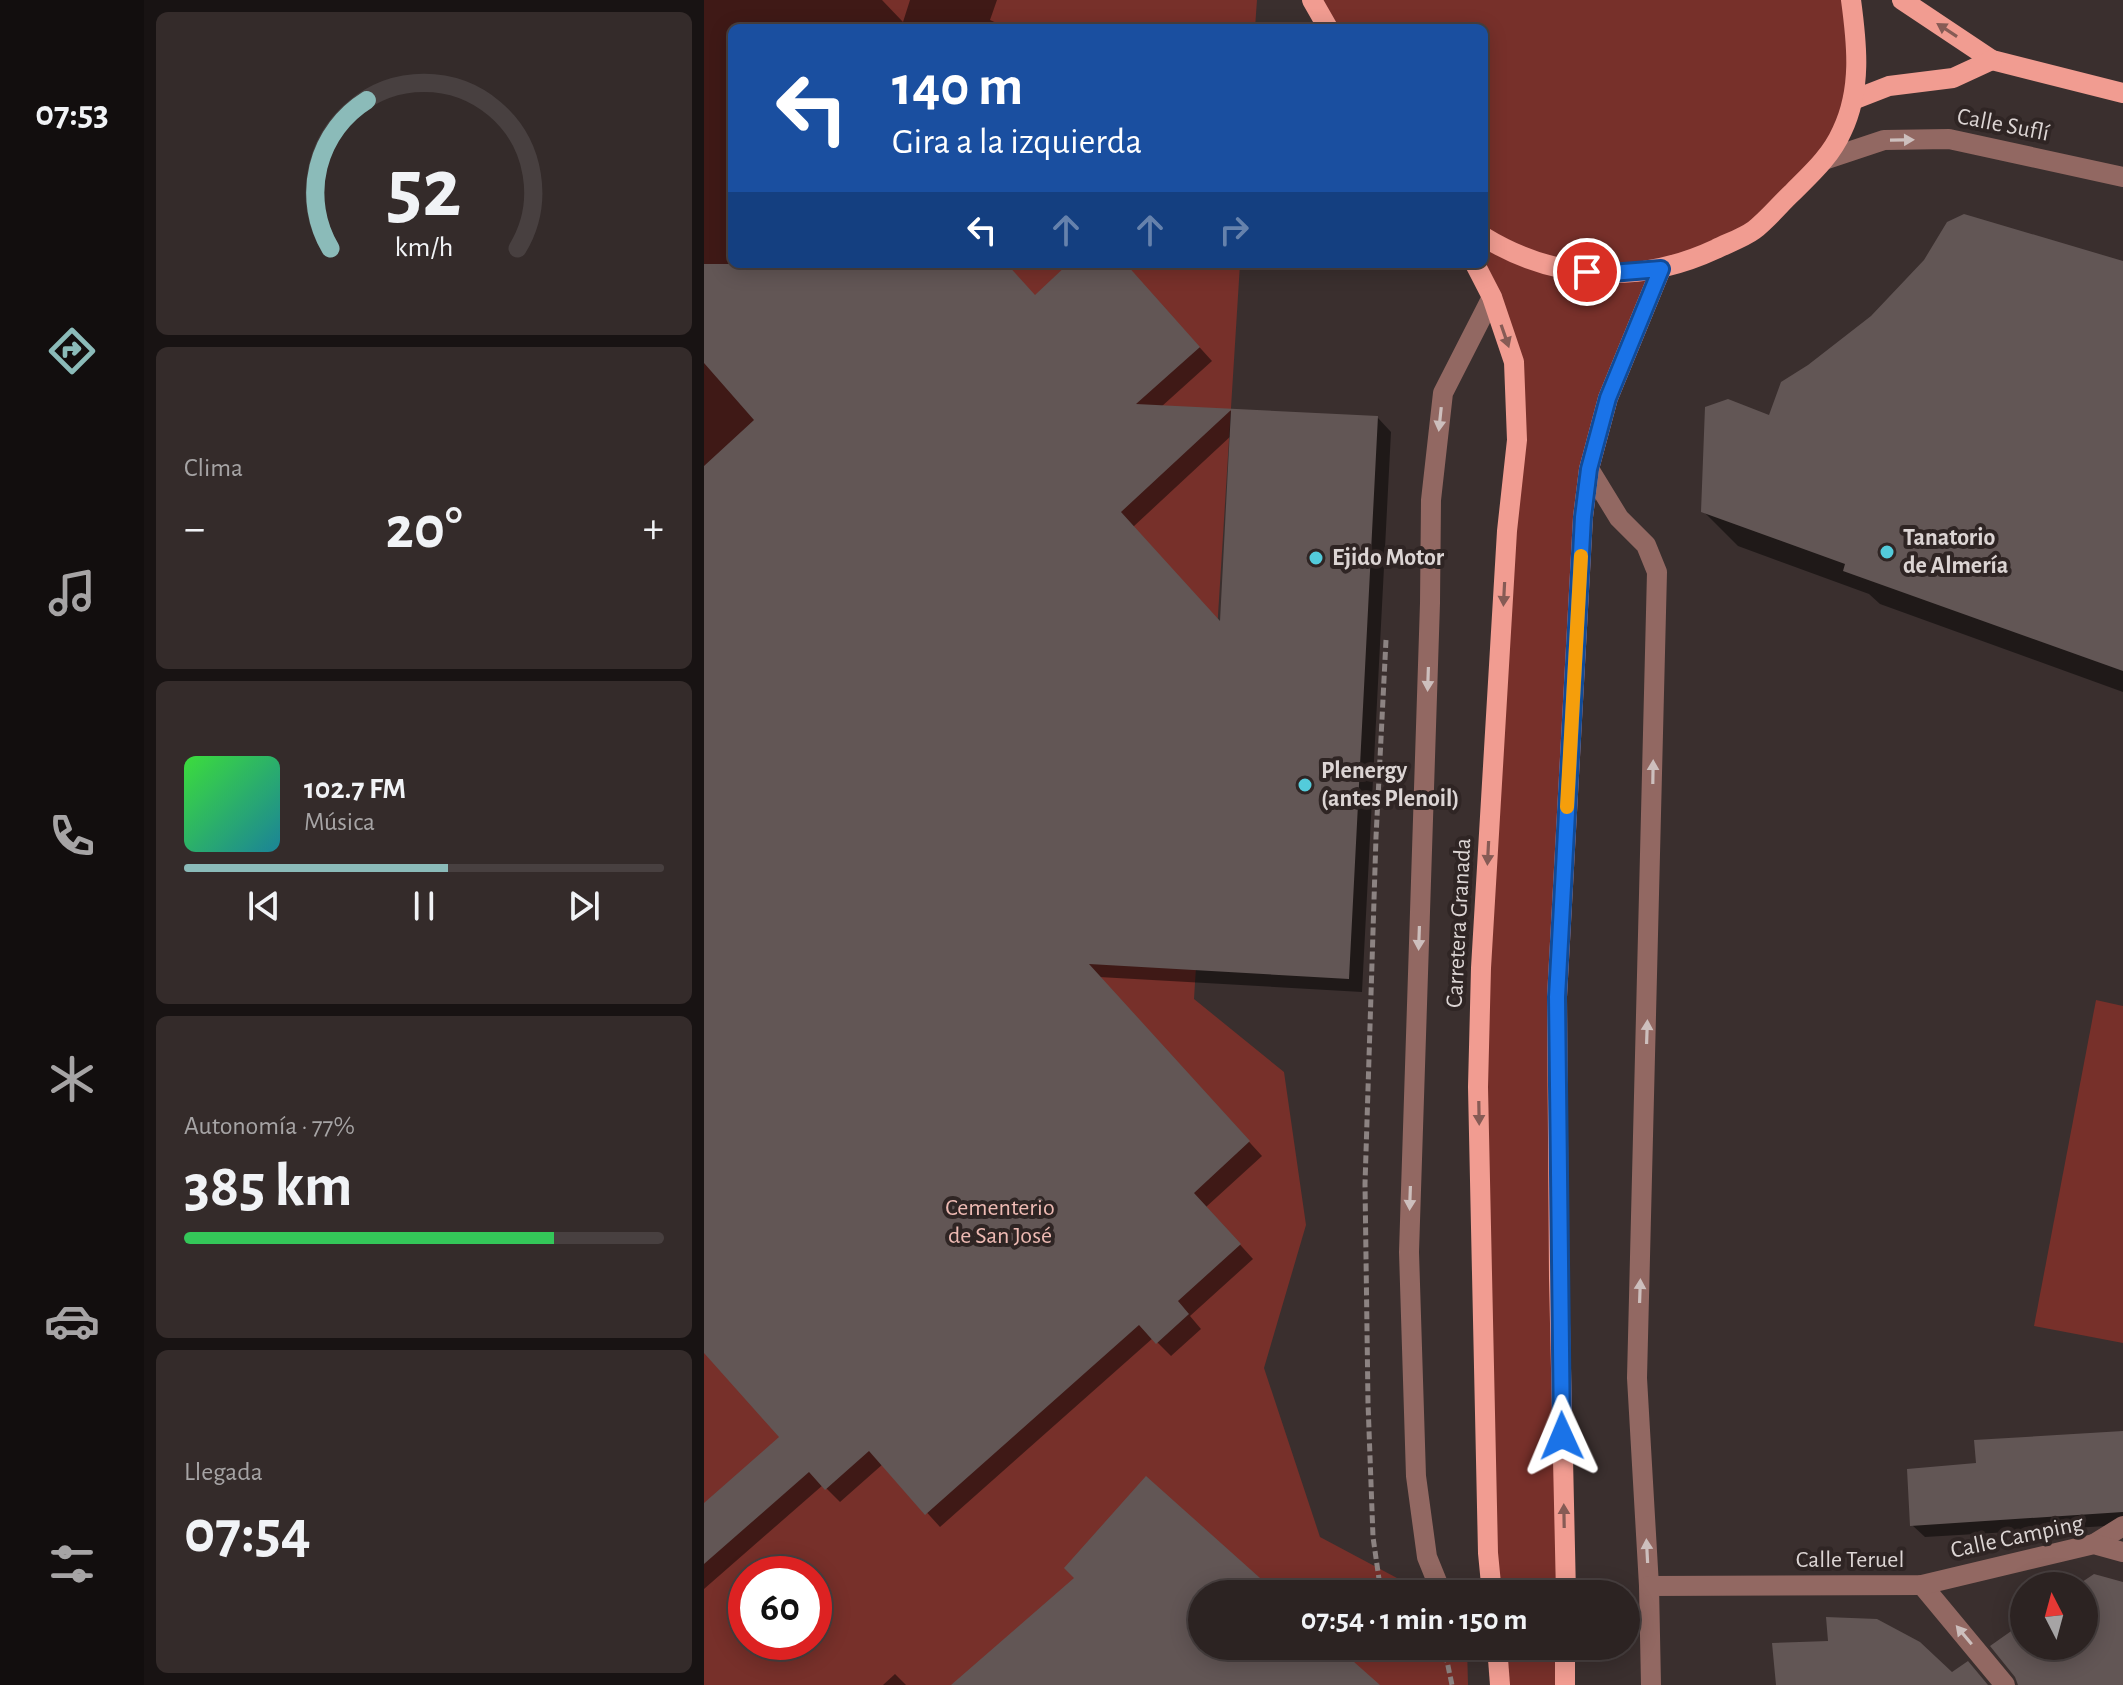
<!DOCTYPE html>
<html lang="es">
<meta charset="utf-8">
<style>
body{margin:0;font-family:"Alegreya Sans",sans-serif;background:#342b2a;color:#f1f3f6;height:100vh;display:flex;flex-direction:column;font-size:30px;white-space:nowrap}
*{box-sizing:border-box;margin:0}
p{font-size:26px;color:#a6a4a5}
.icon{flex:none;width:44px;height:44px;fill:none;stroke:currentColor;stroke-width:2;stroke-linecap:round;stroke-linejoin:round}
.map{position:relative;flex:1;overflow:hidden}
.details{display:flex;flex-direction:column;gap:12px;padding:12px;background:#181313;width:560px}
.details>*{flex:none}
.banner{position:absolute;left:24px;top:24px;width:760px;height:244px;border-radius:12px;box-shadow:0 4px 20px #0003,0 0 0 2px #484040;background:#1a4fa0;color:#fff;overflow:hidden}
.needle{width:52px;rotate:354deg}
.buttons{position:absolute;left:1306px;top:1572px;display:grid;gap:16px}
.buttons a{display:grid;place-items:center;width:88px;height:88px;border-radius:50%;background:#2c2322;box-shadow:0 4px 20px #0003,0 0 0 2px #484040;font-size:40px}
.speed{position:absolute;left:24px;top:1556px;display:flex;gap:16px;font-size:40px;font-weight:700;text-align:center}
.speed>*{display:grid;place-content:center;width:104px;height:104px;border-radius:50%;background:#2c2322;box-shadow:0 4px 20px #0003,0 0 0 2px #484040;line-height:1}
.speed .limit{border:12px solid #d22;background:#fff;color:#111}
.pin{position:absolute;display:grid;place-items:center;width:68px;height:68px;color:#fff;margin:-34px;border:4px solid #fff;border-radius:50%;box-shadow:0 2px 8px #0007}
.me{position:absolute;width:88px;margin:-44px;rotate:359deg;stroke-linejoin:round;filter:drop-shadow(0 0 6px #0008)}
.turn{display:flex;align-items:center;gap:28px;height:168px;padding:0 32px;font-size:36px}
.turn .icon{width:104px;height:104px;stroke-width:2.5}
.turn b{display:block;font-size:56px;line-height:68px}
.lanes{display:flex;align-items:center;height:76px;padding:0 32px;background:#0003;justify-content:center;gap:40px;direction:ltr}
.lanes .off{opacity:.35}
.big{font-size:60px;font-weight:600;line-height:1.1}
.details .widget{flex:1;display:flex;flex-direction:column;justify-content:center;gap:12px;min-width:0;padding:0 28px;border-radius:12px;background:#342b2a}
.details .dial{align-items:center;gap:0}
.dial svg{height:208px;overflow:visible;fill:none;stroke:#484040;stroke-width:7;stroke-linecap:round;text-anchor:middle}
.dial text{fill:#f1f3f6;stroke:none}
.song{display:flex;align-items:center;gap:24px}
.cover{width:96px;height:96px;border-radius:12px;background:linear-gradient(135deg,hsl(120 70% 55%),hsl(190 70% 35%))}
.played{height:8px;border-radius:4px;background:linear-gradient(90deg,#8bbbb9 55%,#484040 55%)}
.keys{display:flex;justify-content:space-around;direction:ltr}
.heat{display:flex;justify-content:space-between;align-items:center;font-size:44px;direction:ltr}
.charge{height:12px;border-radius:6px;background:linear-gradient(90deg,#34c759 77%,#484040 0)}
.trip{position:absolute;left:484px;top:1580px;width:452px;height:80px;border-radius:40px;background:#2c2322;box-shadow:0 4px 20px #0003,0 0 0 2px #484040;font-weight:600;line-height:80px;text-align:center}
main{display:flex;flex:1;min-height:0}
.tabs{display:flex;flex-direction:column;width:144px;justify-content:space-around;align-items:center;background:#120e0e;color:#a6a4a5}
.tabs .icon{width:56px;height:56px}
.tabs .on{color:#8bbbb9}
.tabs b{font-size:36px;color:#f1f3f6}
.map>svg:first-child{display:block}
</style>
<main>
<nav class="tabs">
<b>07:53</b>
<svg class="icon on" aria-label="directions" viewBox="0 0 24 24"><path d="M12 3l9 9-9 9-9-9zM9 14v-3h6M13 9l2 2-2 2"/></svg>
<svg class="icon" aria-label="music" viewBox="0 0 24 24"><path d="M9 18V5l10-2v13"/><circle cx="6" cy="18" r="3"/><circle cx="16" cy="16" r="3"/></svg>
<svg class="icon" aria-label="phone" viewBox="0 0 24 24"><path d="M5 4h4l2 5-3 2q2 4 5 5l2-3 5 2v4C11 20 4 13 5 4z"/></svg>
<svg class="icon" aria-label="climate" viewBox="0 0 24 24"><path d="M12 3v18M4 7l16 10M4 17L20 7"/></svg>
<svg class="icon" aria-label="car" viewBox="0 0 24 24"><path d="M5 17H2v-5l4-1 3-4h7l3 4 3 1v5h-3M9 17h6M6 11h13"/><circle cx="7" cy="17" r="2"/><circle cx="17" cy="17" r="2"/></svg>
<svg class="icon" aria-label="filters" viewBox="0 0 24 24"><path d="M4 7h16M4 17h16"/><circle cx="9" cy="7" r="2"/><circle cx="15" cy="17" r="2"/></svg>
</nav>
<section class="details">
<div class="widget dial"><svg viewBox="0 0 100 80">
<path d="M14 69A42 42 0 1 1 86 69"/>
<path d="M14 69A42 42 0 0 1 28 12" stroke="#8bbbb9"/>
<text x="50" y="56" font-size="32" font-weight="700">52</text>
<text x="50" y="72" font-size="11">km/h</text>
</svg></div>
<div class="widget"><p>Clima</p>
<div class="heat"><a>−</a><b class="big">20°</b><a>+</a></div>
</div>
<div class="widget">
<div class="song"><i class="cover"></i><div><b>102.7 FM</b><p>Música</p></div></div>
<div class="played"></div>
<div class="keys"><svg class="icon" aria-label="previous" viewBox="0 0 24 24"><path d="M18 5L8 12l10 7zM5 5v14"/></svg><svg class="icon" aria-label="pause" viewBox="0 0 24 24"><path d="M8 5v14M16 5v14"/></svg><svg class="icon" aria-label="next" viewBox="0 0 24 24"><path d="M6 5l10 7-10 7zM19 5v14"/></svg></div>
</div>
<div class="widget"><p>Autonomía · 77%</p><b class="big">385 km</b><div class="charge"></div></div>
<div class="widget"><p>Llegada</p><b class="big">07:54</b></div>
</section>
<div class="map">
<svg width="1419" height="1685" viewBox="0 0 1419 1685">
<rect width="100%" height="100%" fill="#3a2f2e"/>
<g fill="#77302a" fill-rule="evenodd">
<path d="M0 0H553L551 28H28V264H536L490 999 580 1072 602 1225 560 1368 616 1537 723 1594H498V1646H763L764 1685H0ZM42 1574H110V1642H42Z"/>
<polygon points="608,0 1147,0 1139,130 1048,231 957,269 885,469 853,997 862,1594 788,1594 774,1087 810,362 780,264 780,28 624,28"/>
<polygon points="1392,1000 1419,1006 1419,1343 1330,1326"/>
<polygon points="793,1646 861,1646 860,1685 796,1685"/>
</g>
<g fill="#0007" fill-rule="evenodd">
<path d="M0 0H178L199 22 206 0H293L286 20 304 28H28V264H302L332 297 367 264H420L508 361 457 407 674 418 687 432 658 992 395 977 558 1156 502 1207 549 1259 486 1316 497 1329 467 1356 449 1338 236 1527 179 1464 136 1502 119 1485 0 1589V1506L78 1438 0 1352ZM528 435 518 625 429 527Z"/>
<polygon points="1419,263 1419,692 1176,604 1165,594 1034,546 999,511 1066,418"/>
<polygon points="1419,1433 1419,1525 1221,1537 1208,1525 1274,1465"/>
<polygon points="191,1674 202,1685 179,1685"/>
</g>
<g fill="#625655" fill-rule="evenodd">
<polygon points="1260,214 1419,261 1419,671 1139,571 1141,564 997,512 1001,407 1024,399 1065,415 1077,382 1104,365 1167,316 1220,260 1243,222"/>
<path d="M0 264H303L331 295 364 264H422L496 347 432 404 674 416 645 979 385 964 546 1141 490 1193 537 1244 474 1301 485 1314 452 1344 435 1325 221 1515 165 1451 121 1490 105 1472 0 1564V1503L75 1437 0 1353V466L50 420 0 363ZM527 410 516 621 417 512Z"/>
<polygon points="1419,1431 1419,1512 1206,1526 1203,1469 1272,1463 1270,1440"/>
<polygon points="442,1476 574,1594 498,1594 498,1646 632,1646 676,1685 247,1685 370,1578 360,1568"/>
<polygon points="1390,1574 1419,1582 1419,1685 1314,1685 1311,1677 1286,1646 1320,1622 1320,1646 1380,1646 1380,1586 1372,1586"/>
<polygon points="1122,1617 1173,1619 1216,1642 1248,1672 1264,1661 1284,1685 1072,1685 1068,1643 1124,1641"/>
</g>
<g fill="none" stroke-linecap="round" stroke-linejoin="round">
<g stroke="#8c8382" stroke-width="5" stroke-dasharray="8 4" stroke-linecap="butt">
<polyline points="680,1594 675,1579 669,1537 664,1403 661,1184 672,837 682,640"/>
<polyline points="730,1646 743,1661 748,1685"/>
</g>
<g stroke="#926862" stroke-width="20">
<polyline points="1123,159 1180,140 1245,139 1419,177"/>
<polyline points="885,469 915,518 942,545 953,572 933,1378 945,1586 947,1685"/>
<polyline points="1390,1544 1419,1526"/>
<polyline points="1218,1585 1301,1685"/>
<polyline points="945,1586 1218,1585 1390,1544 1419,1552"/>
<polyline points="738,1594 723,1557 712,1476 705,1252 726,603 727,500 739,393 788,297"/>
</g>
<g stroke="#f19c91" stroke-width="20">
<polyline points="608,0 624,28"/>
<polyline points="1198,0 1288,60 1419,93"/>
<polyline points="1149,100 1185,86 1249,78 1288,60"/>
<path d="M780 237C852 281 935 285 1012 249 1024 243 1039 238 1050 230 1064 219 1076 204 1089 192 1108 173 1127 156 1138 131 1158 89 1153 44 1147 0"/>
<polyline points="771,264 788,297 810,362 813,440 803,531 777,968 774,1087 784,1553 788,1594"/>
<polyline points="862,1594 855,1278 853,997 879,517 885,469 904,398 957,269"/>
<polyline points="793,1646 796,1685"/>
<polyline points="861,1685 861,1646"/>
</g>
</g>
<defs><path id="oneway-solid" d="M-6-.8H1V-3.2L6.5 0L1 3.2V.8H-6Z" transform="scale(2)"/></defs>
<g fill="#865b55">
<use href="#oneway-solid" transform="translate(1243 30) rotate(-147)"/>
<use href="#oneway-solid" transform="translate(801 336) rotate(71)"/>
<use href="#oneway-solid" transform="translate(800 594) rotate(93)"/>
<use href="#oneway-solid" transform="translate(784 853) rotate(93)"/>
<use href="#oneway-solid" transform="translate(775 1113) rotate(89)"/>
<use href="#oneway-solid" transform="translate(860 1516) rotate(-91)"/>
</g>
<g fill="#cdbfbd">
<use href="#oneway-solid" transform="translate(1198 140) rotate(-1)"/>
<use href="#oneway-solid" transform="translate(736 419) rotate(96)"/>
<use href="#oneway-solid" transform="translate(724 679) rotate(92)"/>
<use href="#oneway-solid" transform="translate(949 772) rotate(-89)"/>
<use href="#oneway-solid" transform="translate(715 938) rotate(92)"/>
<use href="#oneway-solid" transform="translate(943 1032) rotate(-88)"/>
<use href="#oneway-solid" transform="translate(706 1198) rotate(92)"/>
<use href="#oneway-solid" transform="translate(936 1291) rotate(-88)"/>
<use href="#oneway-solid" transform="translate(943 1551) rotate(-93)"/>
<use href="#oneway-solid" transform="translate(1260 1635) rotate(-130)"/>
</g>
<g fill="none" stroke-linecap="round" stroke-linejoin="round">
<defs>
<polyline id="route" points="858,1436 853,997 879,517 885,469 904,398 957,269 907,273 883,272"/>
</defs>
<use href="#route" stroke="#114b97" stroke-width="20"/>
<use href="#route" stroke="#1a73e8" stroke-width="14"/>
<polyline stroke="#f59e0b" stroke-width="14" points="863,807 877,556"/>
</g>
<g fill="#53cbdb" stroke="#2f2524" stroke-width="3">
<circle cx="1183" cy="552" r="8"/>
<circle cx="612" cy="558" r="8"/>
<circle cx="601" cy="785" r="8"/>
</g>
<g text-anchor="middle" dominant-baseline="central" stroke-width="8" stroke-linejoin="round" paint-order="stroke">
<g font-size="24" fill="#dcd5d4" stroke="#2f2524">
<text transform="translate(1299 125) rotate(11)">Calle Suflí</text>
<text transform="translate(755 923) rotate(-87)">Carretera Granada</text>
<text transform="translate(1313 1537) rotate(-12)">Calle Camping</text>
<text x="1146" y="1560">Calle Teruel</text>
</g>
<g font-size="24" font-weight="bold" fill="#dcd5d4" stroke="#2f2524" text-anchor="start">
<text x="1199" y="538">Tanatorio<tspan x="1199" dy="28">de Almería</tspan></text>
<text x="628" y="558">Ejido Motor</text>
<text x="617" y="771">Plenergy<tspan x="617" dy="28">(antes Plenoil)</tspan></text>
</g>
<g font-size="24" fill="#eebab3" stroke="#2f2524">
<text x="296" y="1208">Cementerio<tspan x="296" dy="28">de San José</tspan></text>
</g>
</g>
</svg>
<div class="buttons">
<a><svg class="needle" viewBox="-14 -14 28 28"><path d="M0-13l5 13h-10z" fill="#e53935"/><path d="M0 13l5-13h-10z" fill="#a6a4a5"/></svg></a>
</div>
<div class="speed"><div class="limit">60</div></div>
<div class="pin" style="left:883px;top:272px;background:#d93025"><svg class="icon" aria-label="arrive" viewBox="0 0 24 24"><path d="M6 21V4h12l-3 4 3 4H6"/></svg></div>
<svg class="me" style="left:858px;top:1436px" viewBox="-20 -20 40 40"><path d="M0-17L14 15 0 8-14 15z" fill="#1a73e8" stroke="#fff" stroke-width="4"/></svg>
<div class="trip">07:54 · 1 min · 150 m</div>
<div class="banner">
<div class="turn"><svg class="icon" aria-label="left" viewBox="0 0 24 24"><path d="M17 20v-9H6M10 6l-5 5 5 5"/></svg><div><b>140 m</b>Gira a la izquierda</div></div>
<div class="lanes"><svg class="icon" aria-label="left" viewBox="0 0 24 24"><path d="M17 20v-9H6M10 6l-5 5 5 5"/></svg><svg class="icon off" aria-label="ahead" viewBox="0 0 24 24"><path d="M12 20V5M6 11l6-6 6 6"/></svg><svg class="icon off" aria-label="ahead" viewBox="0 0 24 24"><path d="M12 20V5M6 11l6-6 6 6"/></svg><svg class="icon off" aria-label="right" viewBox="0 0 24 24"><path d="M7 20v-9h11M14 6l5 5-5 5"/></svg></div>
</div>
</div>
</main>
